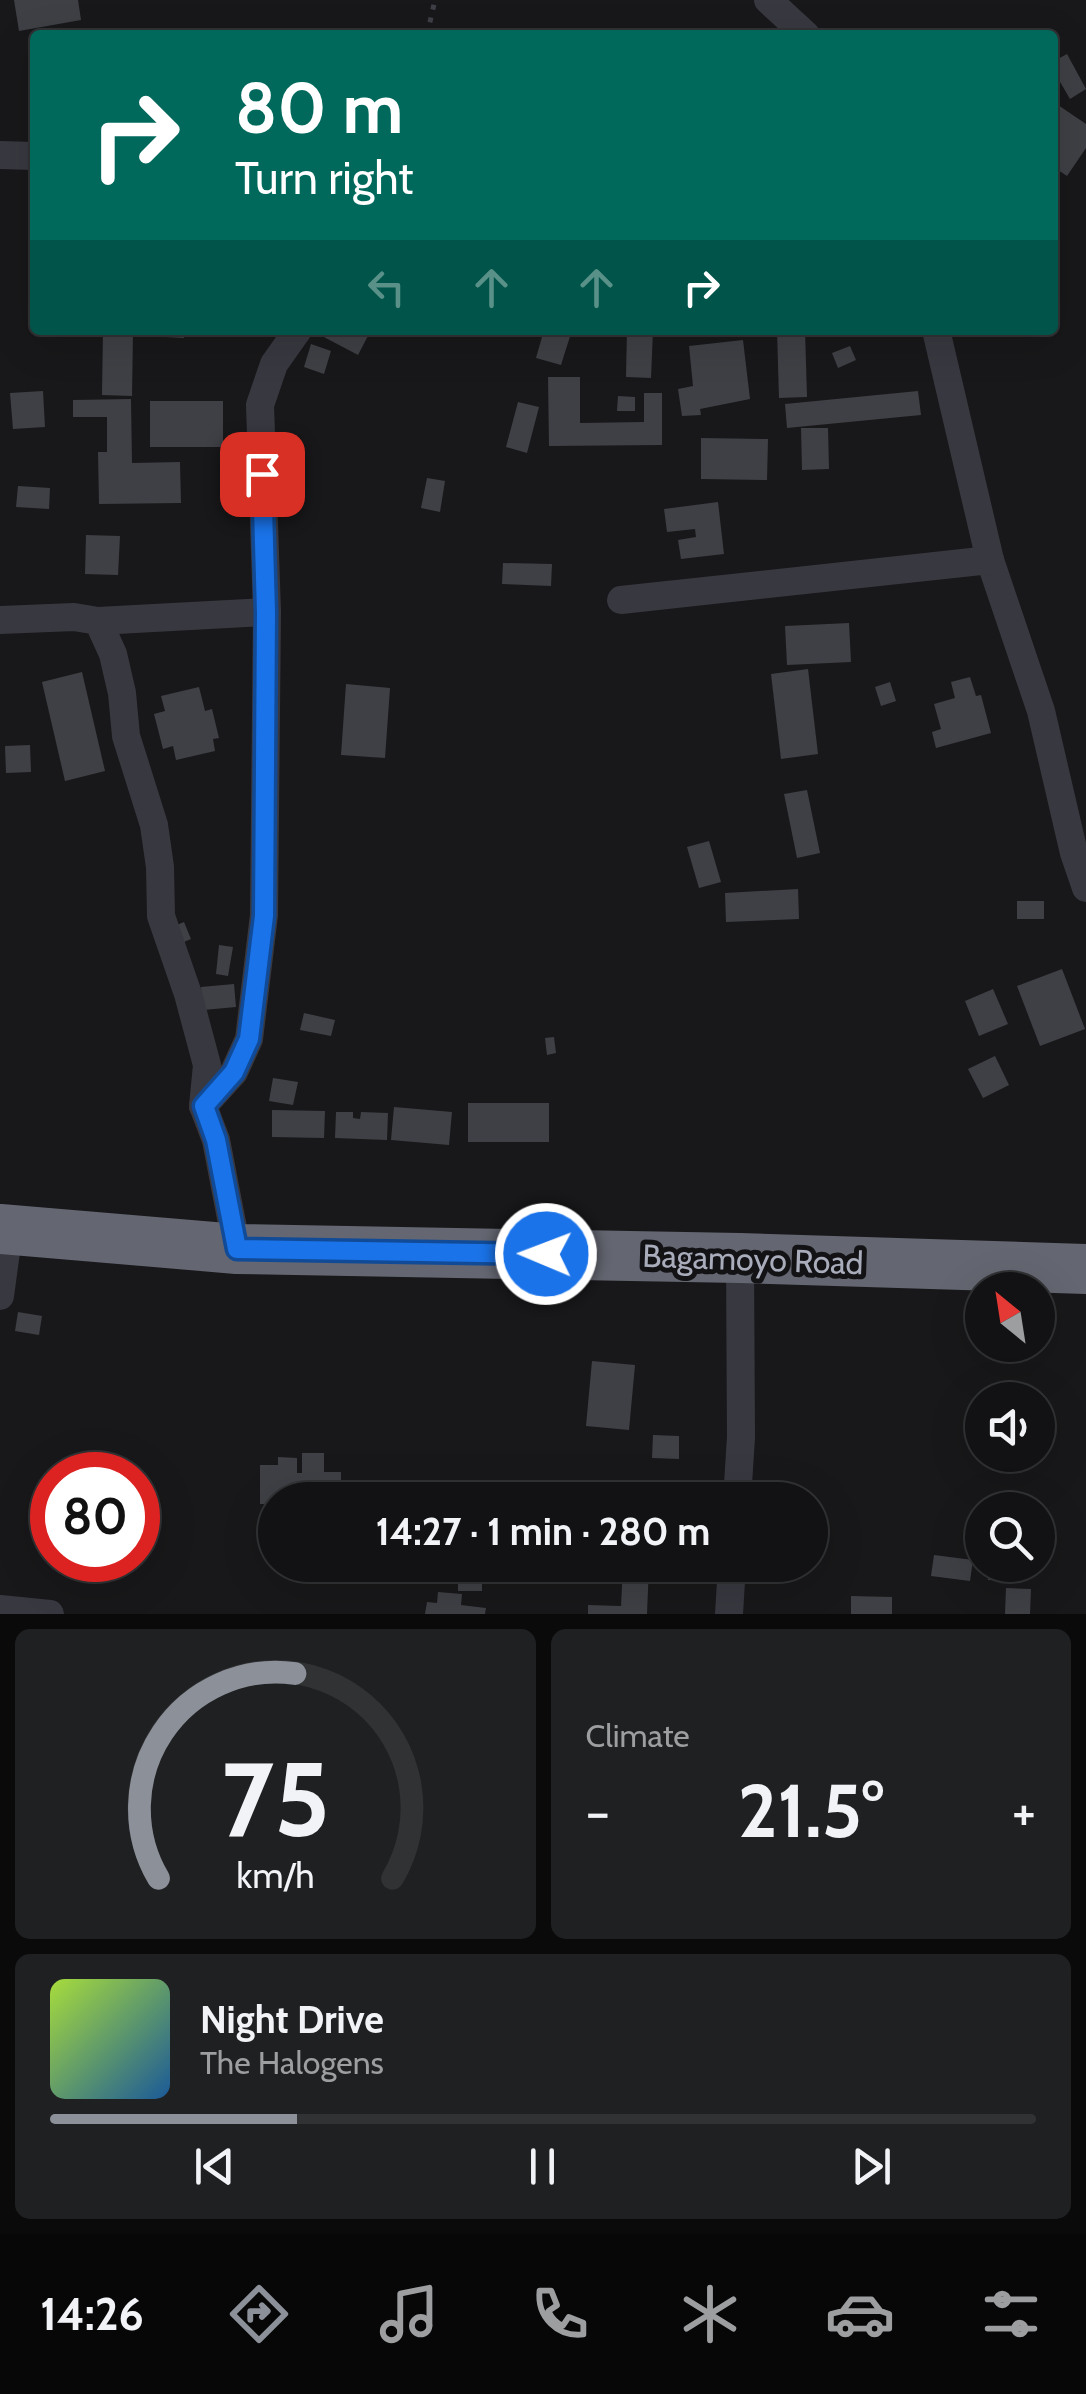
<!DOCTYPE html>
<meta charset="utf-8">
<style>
body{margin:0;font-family:Cabin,sans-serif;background:#1f2022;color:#f1f3f6;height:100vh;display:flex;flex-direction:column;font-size:38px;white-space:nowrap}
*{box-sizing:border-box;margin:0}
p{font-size:32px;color:#9c9ea0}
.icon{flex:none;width:55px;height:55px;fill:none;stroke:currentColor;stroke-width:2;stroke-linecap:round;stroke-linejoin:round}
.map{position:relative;height:1614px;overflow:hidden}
.drawer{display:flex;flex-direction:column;gap:15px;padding:15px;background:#0a0a0b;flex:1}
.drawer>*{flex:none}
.top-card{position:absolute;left:30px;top:30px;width:1028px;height:305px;border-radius:10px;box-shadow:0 10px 40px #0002,0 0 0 2px #313234;background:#00695c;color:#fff;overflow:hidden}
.needle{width:65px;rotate:330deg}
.buttons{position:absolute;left:965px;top:1272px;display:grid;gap:20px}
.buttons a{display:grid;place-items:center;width:90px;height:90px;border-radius:50%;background:#121214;box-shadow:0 10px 40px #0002,0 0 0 2px #313234;font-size:50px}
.speed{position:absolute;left:30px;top:1452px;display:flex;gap:20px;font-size:50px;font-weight:700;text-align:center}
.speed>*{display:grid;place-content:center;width:130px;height:130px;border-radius:50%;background:#121214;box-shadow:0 10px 40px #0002,0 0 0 2px #313234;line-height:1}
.speed .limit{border:15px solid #d22;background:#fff;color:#111}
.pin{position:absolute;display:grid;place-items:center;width:85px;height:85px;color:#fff;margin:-42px;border-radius:20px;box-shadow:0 5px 15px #0006}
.me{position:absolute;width:110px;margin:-55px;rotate:271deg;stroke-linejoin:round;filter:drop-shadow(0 0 8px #0008)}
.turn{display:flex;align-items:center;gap:35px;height:210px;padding:0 40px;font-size:45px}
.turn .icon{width:130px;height:130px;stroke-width:2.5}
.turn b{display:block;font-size:70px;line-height:85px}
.lanes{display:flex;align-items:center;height:95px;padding:0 40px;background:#0003;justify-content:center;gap:50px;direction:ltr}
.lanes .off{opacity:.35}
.big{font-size:75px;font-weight:700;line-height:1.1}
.drawer .card{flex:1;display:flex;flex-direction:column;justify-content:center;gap:15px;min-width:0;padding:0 35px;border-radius:15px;background:#1f2022}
.drawer .dial{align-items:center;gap:0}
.dial svg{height:260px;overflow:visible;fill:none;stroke:#313234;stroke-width:7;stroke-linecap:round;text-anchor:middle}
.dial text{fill:#f1f3f6;stroke:none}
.song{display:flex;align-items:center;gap:30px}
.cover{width:120px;height:120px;border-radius:15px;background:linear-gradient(135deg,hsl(80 70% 55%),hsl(210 70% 35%))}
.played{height:10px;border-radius:5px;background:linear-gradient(90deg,#8c9099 25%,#313234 25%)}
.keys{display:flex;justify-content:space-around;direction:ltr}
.heat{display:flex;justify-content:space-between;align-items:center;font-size:55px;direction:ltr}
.drawer .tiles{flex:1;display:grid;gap:15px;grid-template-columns:1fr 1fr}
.card:last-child{grid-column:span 2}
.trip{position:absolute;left:258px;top:1482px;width:570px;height:100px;border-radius:50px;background:#121214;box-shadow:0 10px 40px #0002,0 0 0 2px #313234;font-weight:700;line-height:100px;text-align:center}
.menu{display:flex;height:160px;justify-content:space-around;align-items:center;background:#070708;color:#9c9ea0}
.menu .icon{width:70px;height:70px}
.menu .active{color:#8c9099}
.menu b{font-size:45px;color:#f1f3f6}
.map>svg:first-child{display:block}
</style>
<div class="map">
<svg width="1086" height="1614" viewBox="0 0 1086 1614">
<rect width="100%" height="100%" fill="#18181a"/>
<g fill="#3f4045">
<polygon points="14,0 78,0 81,20 19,31"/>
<polygon points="1067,54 1086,89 1070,99 1052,68 1052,62"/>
<polygon points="1058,105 1086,124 1086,148 1067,176 1052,166 1052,112"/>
<polygon points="103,330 133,330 132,396 102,395"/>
<polygon points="146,330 184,330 184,338 146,336"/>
<polygon points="325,330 371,330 358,355 322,336"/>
<polygon points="544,330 572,330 561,365 536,358"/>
<polygon points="627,330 653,330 651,378 626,377"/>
<polygon points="777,330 805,330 807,397 779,398"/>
<polygon points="743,340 750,399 700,409 701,415 682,416 678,389 693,386 689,346"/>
<polygon points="311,344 331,351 324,374 304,367"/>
<polygon points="850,346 856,360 838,368 832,353"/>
<polygon points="548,377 580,377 580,423 644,422 644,393 662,393 662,445 549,446"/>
<polygon points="43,391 45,427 13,429 10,393"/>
<polygon points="918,391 921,415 787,428 785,404"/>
<polygon points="618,396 635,397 635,411 617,411"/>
<polygon points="131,399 132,463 180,462 181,503 99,504 98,452 107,452 107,417 73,417 73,400"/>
<rect x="150" y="401" width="73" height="46"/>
<polygon points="518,402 539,407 527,453 506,447"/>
<polygon points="801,428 828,428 829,469 802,470"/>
<polygon points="701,438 768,439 767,480 701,479"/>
<polygon points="427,478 445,481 440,512 421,508"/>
<polygon points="18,486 50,488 49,509 16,507"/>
<polygon points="718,502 724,554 681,559 678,540 696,537 695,529 667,532 664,509"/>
<polygon points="86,535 120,536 118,575 85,574"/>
<polygon points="503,563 552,564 551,586 502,584"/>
<polygon points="849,623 851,662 787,665 785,626"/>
<polygon points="808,669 818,754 781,759 771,674"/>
<polygon points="82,672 105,771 65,781 42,682"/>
<polygon points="970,677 976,696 981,695 991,733 936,748 932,732 941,729 934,704 955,698 951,682"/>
<polygon points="890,682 896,701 881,706 875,687"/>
<polygon points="346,684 390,688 385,758 341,755"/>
<polygon points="199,687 205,711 212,709 219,738 213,739 215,751 176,760 173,746 163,749 154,714 165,711 161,696"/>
<polygon points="30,745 31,772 6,773 5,746"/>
<polygon points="807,790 820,853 797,858 784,794"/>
<polygon points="709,841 721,882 699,888 687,847"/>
<polygon points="798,889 799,919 726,922 725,893"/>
<rect x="1017" y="901" width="27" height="18"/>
<polygon points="184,922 191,939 177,945 170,928"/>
<polygon points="219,945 233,947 228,976 216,974"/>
<polygon points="1062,969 1085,1029 1040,1046 1017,986"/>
<polygon points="234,984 236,1007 203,1010 201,987"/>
<polygon points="993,989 1008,1024 979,1036 965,1001"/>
<polygon points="304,1013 335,1020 331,1036 300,1030"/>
<polygon points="554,1037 556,1053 547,1055 545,1038"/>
<polygon points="995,1056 1009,1085 983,1098 968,1069"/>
<polygon points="273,1078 298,1082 293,1105 269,1101"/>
<rect x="468" y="1103" width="81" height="39"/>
<polygon points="394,1107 452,1112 449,1145 391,1140"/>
<polygon points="272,1110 325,1111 324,1138 272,1137"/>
<polygon points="336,1112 353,1112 353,1118 360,1119 361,1112 388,1113 387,1140 335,1138"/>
<polygon points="18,1312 42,1316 39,1335 15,1331"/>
<polygon points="592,1361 635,1365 629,1430 586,1426"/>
<polygon points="653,1435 679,1436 679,1459 652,1458"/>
<polygon points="302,1453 324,1453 324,1472 341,1472 341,1500 275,1500 275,1504 260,1504 260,1465 278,1465 278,1457 297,1458 297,1473 302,1473"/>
<polygon points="934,1555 973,1560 970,1581 931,1576"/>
<polygon points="421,1565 482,1565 482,1591 458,1591 458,1579 421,1580"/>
<polygon points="623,1565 649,1565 647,1614 588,1614 588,1605 621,1606"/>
<polygon points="989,1565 1024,1565 1023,1581 988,1580"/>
<polygon points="1006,1588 1031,1589 1030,1614 1005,1614"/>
<polygon points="438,1592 462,1594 461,1605 486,1608 485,1614 425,1614 427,1602 437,1603"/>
<polygon points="851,1596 892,1597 892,1614 851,1614"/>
</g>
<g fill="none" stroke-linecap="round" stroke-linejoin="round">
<polyline stroke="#3e3f47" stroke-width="5" stroke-dasharray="5 8" stroke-linecap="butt" points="427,35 435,0"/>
<g stroke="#383840" stroke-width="28">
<polyline points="768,0 806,35"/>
<polyline points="0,155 35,156"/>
<polyline points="936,330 990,560 1041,711 1074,853 1086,888"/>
<polyline points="621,600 990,560"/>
<polyline points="0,620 74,617 98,621 113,654 122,693 126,736 154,825 160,867 161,916 188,994 207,1065 203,1106 216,1140 237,1249"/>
<polyline points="98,621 267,612"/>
<polyline points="203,1106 234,1072 249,1039 264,915 267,612 260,405 274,364 298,330"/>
<polyline points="0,1296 9,1229"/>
<polyline points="737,1500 741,1437 740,1258"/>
<polyline points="0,1609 50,1614"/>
<polyline points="729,1614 732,1565"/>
</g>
<polyline stroke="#646671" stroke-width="50" points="0,1229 237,1249 740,1258 1086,1269"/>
</g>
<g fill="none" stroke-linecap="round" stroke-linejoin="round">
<defs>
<polyline id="route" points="262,474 266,612 264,916 249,1039 234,1072 204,1106 216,1140 237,1249 546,1254"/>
</defs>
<use href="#route" stroke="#114b97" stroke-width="25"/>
<use href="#route" stroke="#1a73e8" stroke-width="18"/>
</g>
<g text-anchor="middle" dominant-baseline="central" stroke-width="10" stroke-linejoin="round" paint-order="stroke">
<g font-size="32" fill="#a9acbb" stroke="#131315">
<text transform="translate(753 1259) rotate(2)">Bagamoyo Road</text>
</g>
</g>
</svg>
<div class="buttons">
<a><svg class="needle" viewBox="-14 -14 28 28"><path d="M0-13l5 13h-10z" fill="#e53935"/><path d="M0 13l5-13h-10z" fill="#9c9ea0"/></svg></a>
<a><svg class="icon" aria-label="sound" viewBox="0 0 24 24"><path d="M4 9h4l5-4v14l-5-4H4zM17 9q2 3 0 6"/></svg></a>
<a><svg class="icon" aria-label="search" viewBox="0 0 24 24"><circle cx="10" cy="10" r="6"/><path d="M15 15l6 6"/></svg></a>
</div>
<div class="speed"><div class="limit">80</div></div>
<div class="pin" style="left:262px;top:474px;background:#d93025"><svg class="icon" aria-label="arrive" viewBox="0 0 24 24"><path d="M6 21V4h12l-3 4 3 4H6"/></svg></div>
<svg class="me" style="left:546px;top:1254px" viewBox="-20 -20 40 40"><circle r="17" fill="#1a73e8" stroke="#fff" stroke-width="3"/><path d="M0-11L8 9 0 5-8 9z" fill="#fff"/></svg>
<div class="trip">14:27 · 1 min · 280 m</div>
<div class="top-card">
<div class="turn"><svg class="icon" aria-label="right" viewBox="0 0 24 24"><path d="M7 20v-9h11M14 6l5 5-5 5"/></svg><div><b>80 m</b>Turn right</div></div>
<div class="lanes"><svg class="icon off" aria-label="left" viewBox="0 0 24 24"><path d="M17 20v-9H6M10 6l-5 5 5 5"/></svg><svg class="icon off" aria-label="ahead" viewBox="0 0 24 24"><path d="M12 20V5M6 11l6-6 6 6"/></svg><svg class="icon off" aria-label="ahead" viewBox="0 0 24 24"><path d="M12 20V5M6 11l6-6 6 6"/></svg><svg class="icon" aria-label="right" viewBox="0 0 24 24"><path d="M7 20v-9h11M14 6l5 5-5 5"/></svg></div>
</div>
</div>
<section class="drawer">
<div class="tiles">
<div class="card dial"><svg viewBox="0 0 100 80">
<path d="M14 69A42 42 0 1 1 86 69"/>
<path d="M14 69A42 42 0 0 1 56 6" stroke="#8c9099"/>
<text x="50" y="56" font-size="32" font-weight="700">75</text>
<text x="50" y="72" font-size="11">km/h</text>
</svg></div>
<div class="card"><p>Climate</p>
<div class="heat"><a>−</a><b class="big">21.5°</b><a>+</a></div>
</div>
<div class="card">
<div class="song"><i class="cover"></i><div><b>Night Drive</b><p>The Halogens</p></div></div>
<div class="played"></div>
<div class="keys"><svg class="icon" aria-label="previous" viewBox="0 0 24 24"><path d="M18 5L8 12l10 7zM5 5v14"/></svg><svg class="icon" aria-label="pause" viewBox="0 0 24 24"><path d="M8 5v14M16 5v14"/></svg><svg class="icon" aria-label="next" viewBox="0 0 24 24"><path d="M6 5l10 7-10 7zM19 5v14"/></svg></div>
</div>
</div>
</section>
<nav class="menu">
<b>14:26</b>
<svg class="icon active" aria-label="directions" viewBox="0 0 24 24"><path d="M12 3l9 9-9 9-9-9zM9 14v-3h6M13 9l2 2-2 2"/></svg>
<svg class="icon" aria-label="music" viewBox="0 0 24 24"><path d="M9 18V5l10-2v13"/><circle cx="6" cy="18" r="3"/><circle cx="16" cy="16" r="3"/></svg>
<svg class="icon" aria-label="phone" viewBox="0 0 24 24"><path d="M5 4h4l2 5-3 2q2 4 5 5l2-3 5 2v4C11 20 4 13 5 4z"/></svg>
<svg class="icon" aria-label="climate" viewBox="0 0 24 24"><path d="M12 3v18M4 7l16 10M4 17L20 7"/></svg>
<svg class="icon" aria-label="car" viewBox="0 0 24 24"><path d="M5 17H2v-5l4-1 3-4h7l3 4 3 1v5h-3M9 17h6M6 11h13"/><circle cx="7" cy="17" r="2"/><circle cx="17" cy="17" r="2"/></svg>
<svg class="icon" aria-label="filters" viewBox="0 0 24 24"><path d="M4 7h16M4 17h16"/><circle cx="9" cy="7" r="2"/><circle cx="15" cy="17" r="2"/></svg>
</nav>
